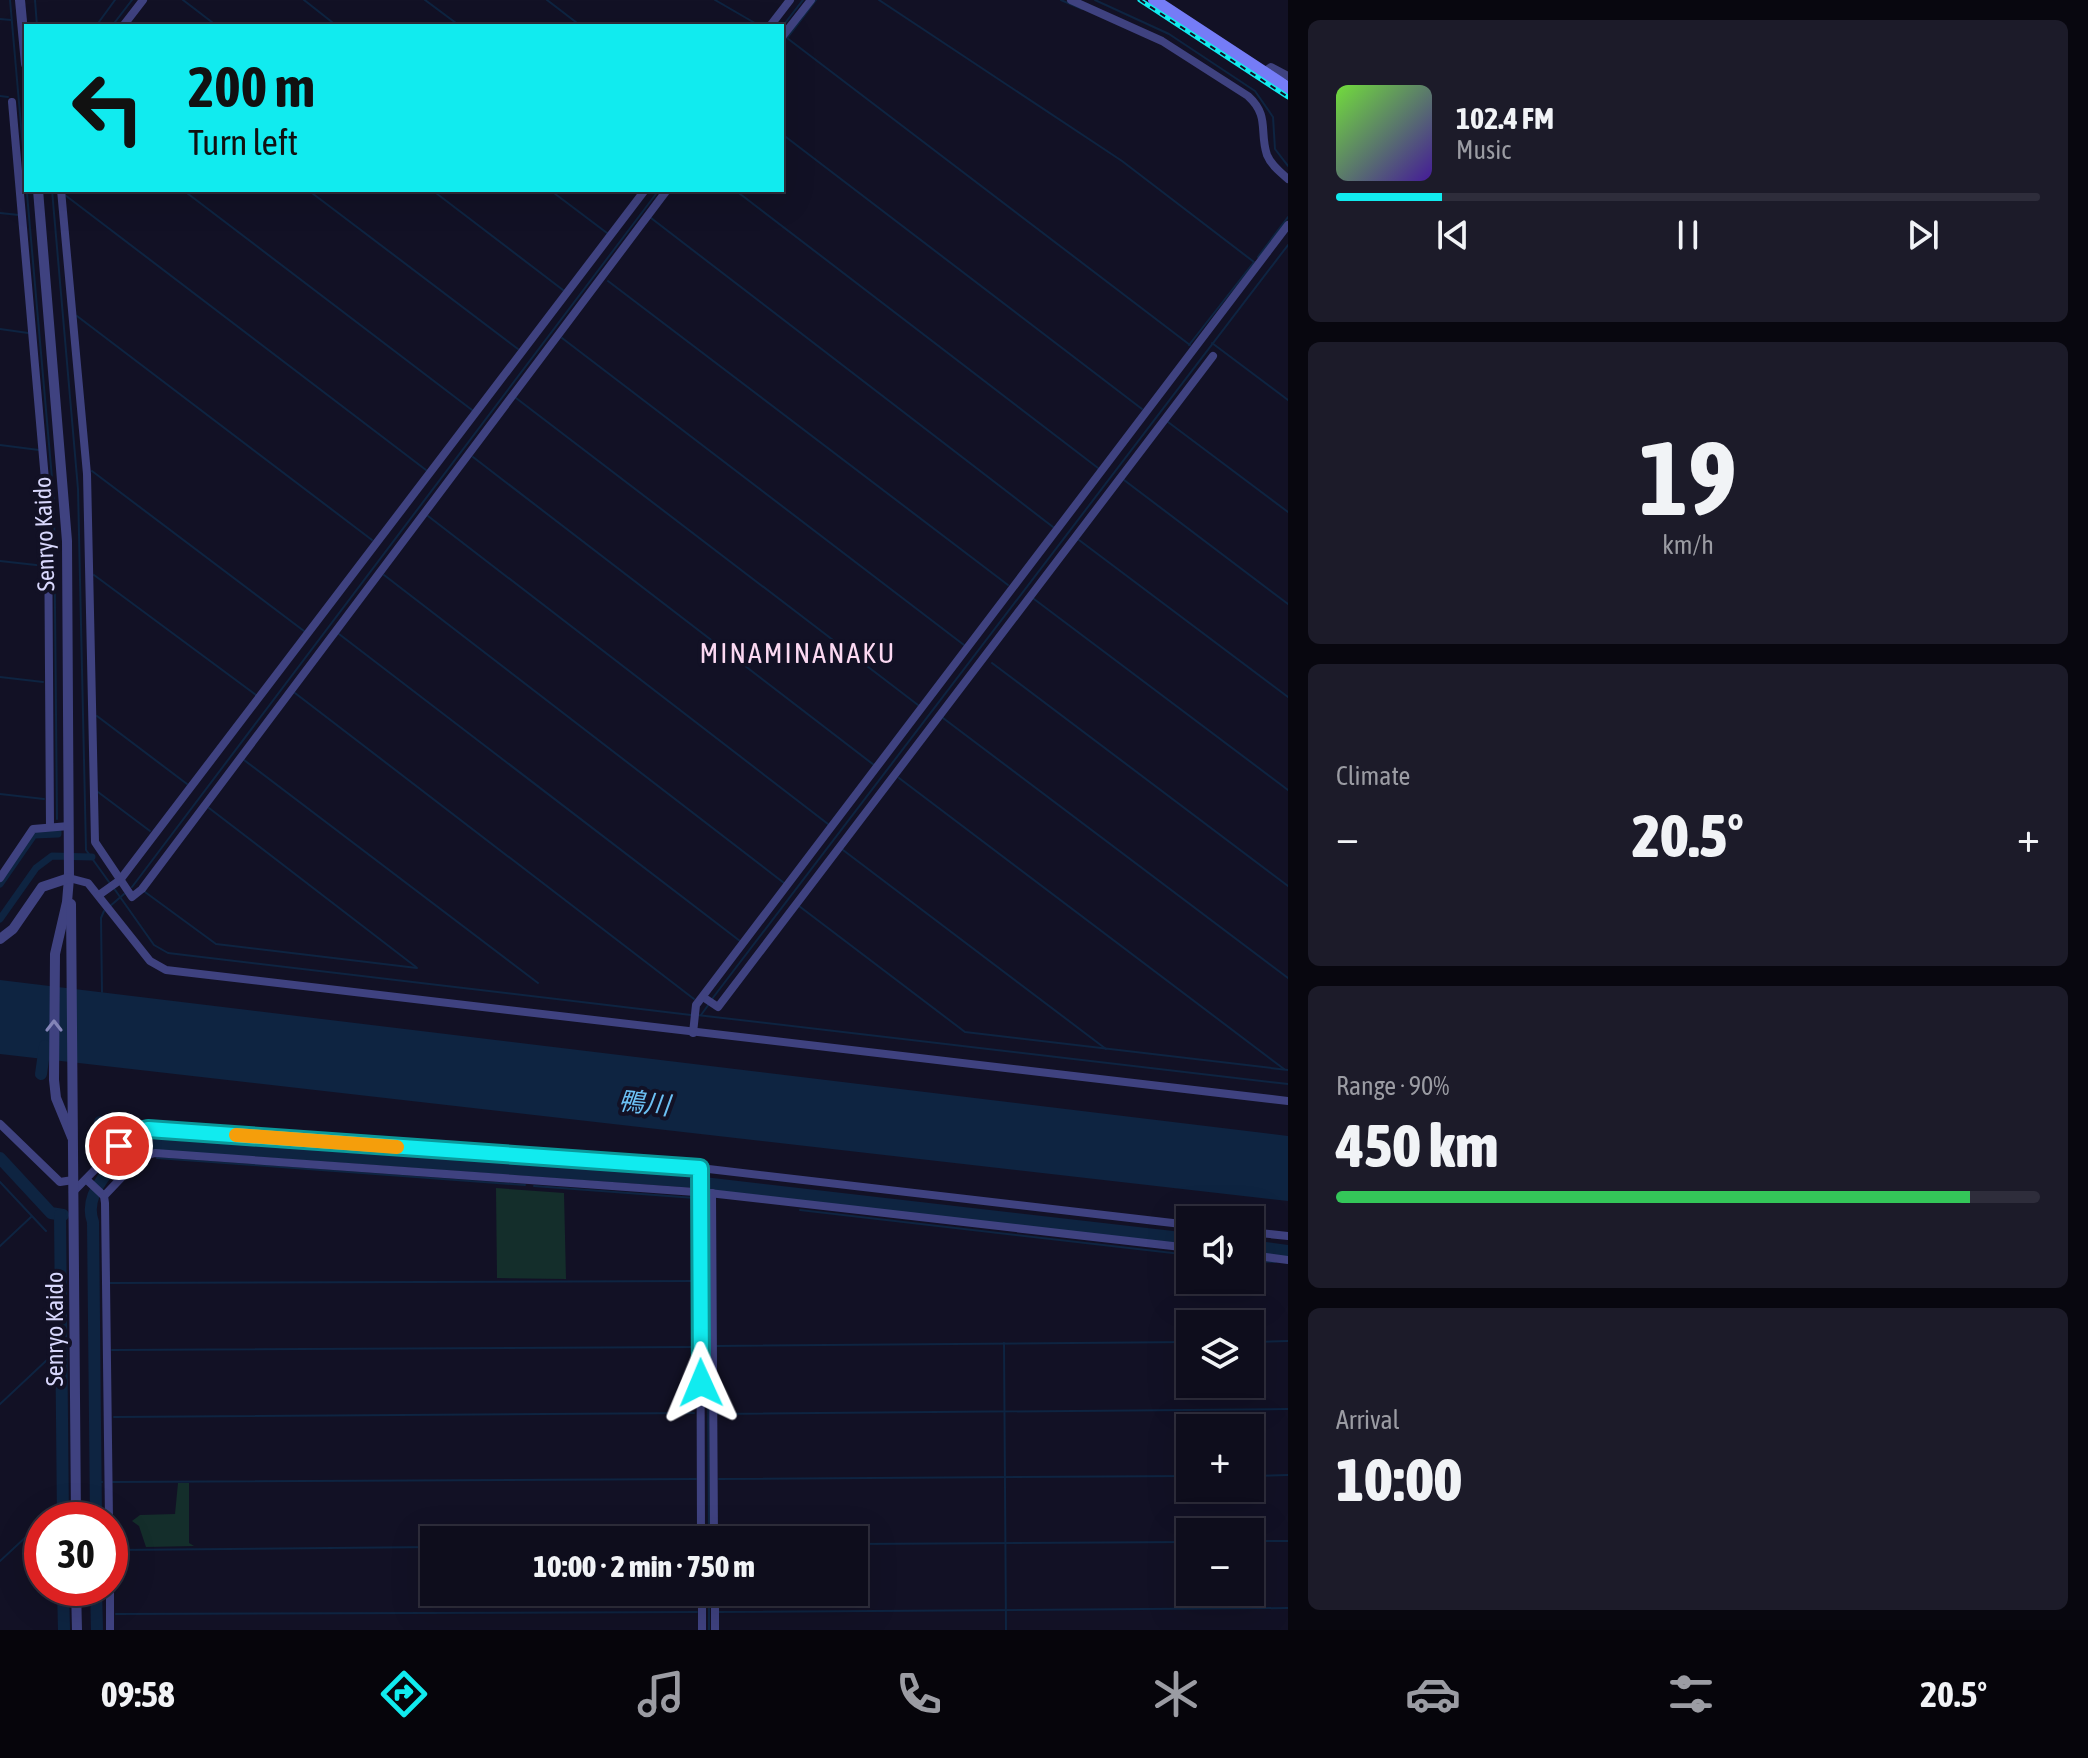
<!DOCTYPE html>
<meta charset="utf-8">
<style>
body{margin:0;font-family:"Asap Condensed","Noto Sans JP",sans-serif;background:#1c1b29;color:#f1f3f6;height:100vh;display:flex;flex-direction:column;font-size:30px;white-space:nowrap}
*{box-sizing:border-box;margin:0}
p{font-size:26px;color:#9b9ca3}
.icon{flex:none;width:44px;height:44px;fill:none;stroke:currentColor;stroke-width:2;stroke-linecap:round;stroke-linejoin:round}
.map{position:relative;flex:1;overflow:hidden}
.sheet{display:flex;flex-direction:column;gap:20px;padding:20px;background:#08070f;width:800px}
.sheet>*{flex:none}
.top-card{position:absolute;left:24px;top:24px;width:760px;height:168px;border-radius:0px;box-shadow:0 8px 32px #0002,0 0 0 2px #2e2d3b;background:#11ebef;color:#111;overflow:hidden}
.tools{position:absolute;left:1176px;top:1206px;display:grid;gap:16px}
.tools a{display:grid;place-items:center;width:88px;height:88px;border-radius:0px;background:#0e0d1c;box-shadow:0 8px 32px #0002,0 0 0 2px #2e2d3b;font-size:40px}
.speed{position:absolute;left:24px;top:1502px;display:flex;gap:16px;font-size:40px;font-weight:700;text-align:center}
.speed>*{display:grid;place-content:center;width:104px;height:104px;border-radius:50%;background:#0e0d1c;box-shadow:0 8px 32px #0002,0 0 0 2px #2e2d3b;line-height:1}
.speed .limit{border:12px solid #d22;background:#fff;color:#111}
.pin{position:absolute;display:grid;place-items:center;width:68px;height:68px;color:#fff;margin:-34px;border:4px solid #fff;border-radius:50%;box-shadow:0 2px 8px #0007}
.me{position:absolute;width:88px;margin:-44px;rotate:359deg;stroke-linejoin:round;filter:drop-shadow(0 0 6px #0008)}
.turn{display:flex;align-items:center;gap:28px;height:168px;padding:0 32px;font-size:36px}
.turn .icon{width:104px;height:104px;stroke-width:2.5}
.turn b{display:block;font-size:56px;line-height:68px}
.big{font-size:60px;font-weight:800;line-height:1.1}
.sheet .card{flex:1;display:flex;flex-direction:column;justify-content:center;gap:12px;min-width:0;padding:0 28px;border-radius:12px;background:#1c1b29}
.sheet .dial{align-items:center;gap:0}
.dial b{font-size:104px;line-height:1}
.song{display:flex;align-items:center;gap:24px}
.cover{width:96px;height:96px;border-radius:12px;background:linear-gradient(135deg,hsl(100 70% 55%),hsl(260 70% 35%))}
.played{height:8px;border-radius:4px;background:linear-gradient(90deg,#11ebef 15%,#2e2d3b 15%)}
.keys{display:flex;justify-content:space-around;direction:ltr}
.heat{display:flex;justify-content:space-between;align-items:center;font-size:44px;direction:ltr}
.charge{height:12px;border-radius:6px;background:linear-gradient(90deg,#34c759 90%,#2e2d3b 0)}
.trip{position:absolute;left:420px;top:1526px;width:448px;height:80px;border-radius:0px;background:#0e0d1c;box-shadow:0 8px 32px #0002,0 0 0 2px #2e2d3b;font-weight:800;line-height:80px;text-align:center}
.tabs{display:flex;height:128px;justify-content:space-around;align-items:center;background:#06050b;color:#9b9ca3}
.tabs .icon{width:56px;height:56px}
.tabs .current{color:#11ebef}
.tabs b{font-size:36px;color:#f1f3f6}
main{display:flex;flex:1;min-height:0}
.map>svg:first-child{display:block}
</style>
<main>
<div class="map">
<svg width="1288" height="1630" viewBox="0 0 1288 1630">
<rect width="100%" height="100%" fill="#121125"/>
<g fill="#142e2b">
<polygon points="496,1188 564,1193 566,1279 497,1278"/>
<polygon points="178,1483 189,1483 189,1543 194,1546 146,1547 139,1526 132,1521 140,1515 175,1514"/>
</g>
<polygon fill="#0e2441" points="0,980 1288,1136 1288,1201 0,1054"/>
<g fill="none" stroke-linecap="round" stroke-linejoin="round">
<g stroke="#0e2441" stroke-width="2">
<polyline points="10,0 54,501 57,819"/>
<polyline points="35,0 37,26"/>
<polyline points="183,0 217,26"/>
<polyline points="304,0 337,26"/>
<polyline points="425,0 460,26"/>
<polyline points="547,0 581,26"/>
<polyline points="715,0 760,26"/>
<polyline points="879,0 1122,161 1254,262 1189,345"/>
<polyline points="1061,0 1082,9"/>
<polyline points="1095,0 1169,34 1255,91 1273,117 1275,149 1288,166"/>
<polyline points="0,19 11,20"/>
<polyline points="96,26 115,0"/>
<polyline points="112,26 132,0"/>
<polyline points="782,27 803,0"/>
<polyline points="788,37 816,0"/>
<polyline points="787,38 1190,345"/>
<polyline points="0,96 8,97"/>
<polyline points="782,134 1142,409"/>
<polyline points="52,190 78,489 86,850 109,882"/>
<polyline points="183,190 472,410"/>
<polyline points="308,190 518,349"/>
<polyline points="432,190 563,290"/>
<polyline points="550,190 607,233"/>
<polyline points="735,190 1098,468"/>
<polyline points="65,195 426,470"/>
<polyline points="0,213 19,215"/>
<polyline points="651,218 1053,527"/>
<polyline points="1258,257 1288,217"/>
<polyline points="608,281 1008,585"/>
<polyline points="77,316 372,540"/>
<polyline points="0,329 28,333"/>
<polyline points="562,338 964,645"/>
<polyline points="1212,343 1288,400"/>
<polyline points="516,398 918,705"/>
<polyline points="1168,422 1288,512"/>
<polyline points="0,445 39,450"/>
<polyline points="473,457 874,765"/>
<polyline points="92,471 304,631"/>
<polyline points="1124,480 1288,604"/>
<polyline points="428,516 828,824"/>
<polyline points="1079,540 1288,697"/>
<polyline points="0,561 45,566"/>
<polyline points="94,575 256,695"/>
<polyline points="384,575 784,883"/>
<polyline points="1034,599 1288,790"/>
<polyline points="339,634 740,941"/>
<polyline points="992,663 1288,886"/>
<polyline points="0,677 43,682"/>
<polyline points="295,693 694,999"/>
<polyline points="97,716 187,784"/>
<polyline points="943,718 1288,978"/>
<polyline points="244,760 538,983"/>
<polyline points="899,778 1284,1069"/>
<polyline points="98,792 150,831"/>
<polyline points="0,794 44,799"/>
<polyline points="209,808 416,967"/>
<polyline points="843,850 1106,1049"/>
<polyline points="113,887 154,945 168,953 691,1015"/>
<polyline points="132,887 659,190"/>
<polyline points="145,892 216,944 417,968"/>
<polyline points="799,906 965,1032 1288,1070"/>
<polyline points="109,907 124,894"/>
<polyline points="102,992 101,918 104,911"/>
<polyline points="712,999 1288,245"/>
<polyline points="697,1015 1288,1084"/>
<polyline points="701,1015 709,1004"/>
<polyline points="129,1151 135,1154"/>
<polyline points="157,1158 525,1185"/>
<polyline points="0,1182 46,1231"/>
<polyline points="707,1183 707,1191"/>
<polyline points="534,1186 695,1198"/>
<polyline points="707,1197 709,1540"/>
<polyline points="800,1210 1190,1255"/>
<polyline points="57,1231 60,1232"/>
<polyline points="0,1246 31,1217"/>
<polyline points="1250,1261 1275,1262"/>
<polyline points="93,1283 97,1283"/>
<polyline points="110,1283 695,1281"/>
<polyline points="1250,1342 1288,1341"/>
<polyline points="1004,1343 1006,1630"/>
<polyline points="717,1346 1190,1342"/>
<polyline points="94,1350 98,1350"/>
<polyline points="112,1350 696,1347"/>
<polyline points="58,1358 61,1358"/>
<polyline points="0,1404 48,1359"/>
<polyline points="718,1414 1288,1409"/>
<polyline points="95,1417 98,1417"/>
<polyline points="114,1417 694,1413"/>
<polyline points="1250,1476 1288,1475"/>
<polyline points="719,1479 1190,1476"/>
<polyline points="95,1482 102,1482"/>
<polyline points="113,1482 696,1479"/>
<polyline points="60,1515 63,1515"/>
<polyline points="44,1520 48,1516"/>
<polyline points="1250,1541 1288,1541"/>
<polyline points="854,1544 1190,1542"/>
<polyline points="114,1550 434,1547"/>
<polyline points="0,1561 42,1522"/>
<polyline points="709,1592 709,1630"/>
<polyline points="718,1612 1288,1608"/>
<polyline points="96,1614 100,1614"/>
<polyline points="116,1614 697,1612"/>
</g>
<g stroke="#0e2441" stroke-width="7">
<polyline points="0,884 34,835 58,834 58,832"/>
<polyline points="0,919 36,868 52,856 92,857"/>
</g>
<g stroke="#0e2441" stroke-width="12">
<polyline points="41,1074 45,1046"/>
<polyline points="100,1122 129,1151"/>
<polyline points="0,1158 51,1213 63,1215"/>
<polyline points="60,1215 63,1520"/>
<polyline points="1250,1246 1288,1251"/>
<path d="M96 1520 93 1222C82 1193 115 1160 139 1145L246 1150 695 1182 1190 1239"/>
<polyline points="63,1588 64,1630"/>
<polyline points="96,1588 97,1630"/>
</g>
<g stroke="#3f4280" stroke-width="8">
<path d="M1071 0 1162 41 1248 96C1270 116 1259 131 1267 155 1271 165 1280 172 1288 179"/>
<polyline points="123,26 143,0"/>
<polyline points="770,26 790,0"/>
<polyline points="782,37 811,0"/>
<polyline points="1264,72 1271,67 1288,76"/>
<polyline points="12,102 48,514 50,827"/>
<polyline points="61,190 87,474 95,842 132,897 142,889 667,190"/>
<polyline points="0,878 33,829 69,826"/>
<polyline points="69,878 88,883 150,961 166,970 1288,1101"/>
<polyline points="99,895 120,880 645,190"/>
<polyline points="703,997 718,1007 1213,356"/>
<polyline points="693,1033 696,1005 1288,225"/>
<polyline points="0,1124 60,1182 73,1180"/>
<polyline points="700,1168 701,1540"/>
<polyline points="87,1180 104,1196 105,1203 109,1520"/>
<polyline points="73,1192 125,1139 134,1132 148,1129 700,1168 1190,1225"/>
<polyline points="712,1193 714,1540"/>
<polyline points="104,1196 141,1157 155,1153 709,1193 1190,1248"/>
<polyline points="1250,1232 1288,1236"/>
<polyline points="1250,1255 1288,1260"/>
<polyline points="110,1588 110,1630"/>
<polyline points="702,1592 702,1630"/>
<polyline points="715,1592 715,1630"/>
</g>
<g stroke="#3f4280" stroke-width="10">
<polyline points="20,0 26,64"/>
<polyline points="38,190 67,541 69,878 67,902 55,954 54,1080 56,1098 72,1137"/>
<polyline points="71,904 76,1520"/>
<polyline points="0,939 13,929 42,887 69,878"/>
<polyline points="76,1588 77,1630"/>
</g>
<polyline stroke="#757cf6" stroke-width="12" points="1154,0 1288,88"/>
<defs>
<polyline id="rail" points="1140,0 1288,97"/>
</defs>
<use href="#rail" stroke="#11ebef" stroke-width="5"/>
<use href="#rail" stroke="#121125" stroke-width="2" stroke-dasharray="6" stroke-linecap="butt"/>
</g>
<defs><path id="oneway-chevron" d="M-2-3.5L2.5 0L-2 3.5" fill="none" stroke-width="1.6" stroke-linecap="round" stroke-linejoin="round" transform="scale(2)"/></defs>
<use stroke="#8485b8" href="#oneway-chevron" transform="translate(54 1026) rotate(-90)"/>
<g fill="none" stroke-linecap="round" stroke-linejoin="round">
<defs>
<polyline id="route" points="119,1146 134,1132 148,1129 700,1168 701,1383"/>
</defs>
<use href="#route" stroke="#0b999b" stroke-width="20"/>
<use href="#route" stroke="#11ebef" stroke-width="14"/>
<polyline stroke="#f59e0b" stroke-width="14" points="236,1135 397,1147"/>
</g>
<g text-anchor="middle" dominant-baseline="central" stroke-width="8" stroke-linejoin="round" paint-order="stroke">
<g font-size="24" fill="#d8d7fc" stroke="#121125">
<text transform="translate(44 534) rotate(-92)">Senryo Kaido</text>
<text transform="translate(54 1329) rotate(-90)">Senryo Kaido</text>
</g>
<g font-size="26" font-style="italic" fill="#6cc1f5" stroke="#121125">
<text transform="translate(644 1103) rotate(6)">鴨川</text>
</g>
<g font-size="28" letter-spacing="2" fill="#fcd9f2" stroke="#121125">
<text x="798" y="653">MINAMINANAKU</text>
</g>
</g>
</svg>
<div class="tools">
<a><svg class="icon" aria-label="sound" viewBox="0 0 24 24"><path d="M4 9h4l5-4v14l-5-4H4zM17 9q2 3 0 6"/></svg></a>
<a><svg class="icon" aria-label="layers" viewBox="0 0 24 24"><path d="M12 4l9 5-9 5-9-5zM3 14l9 5 9-5"/></svg></a>
<a>+</a>
<a>−</a>
</div>
<div class="speed"><div class="limit">30</div></div>
<div class="pin" style="left:119px;top:1146px;background:#d93025"><svg class="icon" aria-label="arrive" viewBox="0 0 24 24"><path d="M6 21V4h12l-3 4 3 4H6"/></svg></div>
<svg class="me" style="left:701px;top:1383px" viewBox="-20 -20 40 40"><path d="M0-17L14 15 0 8-14 15z" fill="#11ebef" stroke="#fff" stroke-width="4"/></svg>
<div class="trip">10:00 · 2 min · 750 m</div>
<div class="top-card">
<div class="turn"><svg class="icon" aria-label="left" viewBox="0 0 24 24"><path d="M17 20v-9H6M10 6l-5 5 5 5"/></svg><div><b>200 m</b>Turn left</div></div>
</div>
</div>
<section class="sheet">
<div class="card">
<div class="song"><i class="cover"></i><div><b>102.4 FM</b><p>Music</p></div></div>
<div class="played"></div>
<div class="keys"><svg class="icon" aria-label="previous" viewBox="0 0 24 24"><path d="M18 5L8 12l10 7zM5 5v14"/></svg><svg class="icon" aria-label="pause" viewBox="0 0 24 24"><path d="M8 5v14M16 5v14"/></svg><svg class="icon" aria-label="next" viewBox="0 0 24 24"><path d="M6 5l10 7-10 7zM19 5v14"/></svg></div>
</div>
<div class="card dial"><b>19</b><p>km/h</p></div>
<div class="card"><p>Climate</p>
<div class="heat"><a>−</a><b class="big">20.5°</b><a>+</a></div>
</div>
<div class="card"><p>Range · 90%</p><b class="big">450 km</b><div class="charge"></div></div>
<div class="card"><p>Arrival</p><b class="big">10:00</b></div>
</section>
</main>
<nav class="tabs">
<b>09:58</b>
<svg class="icon current" aria-label="directions" viewBox="0 0 24 24"><path d="M12 3l9 9-9 9-9-9zM9 14v-3h6M13 9l2 2-2 2"/></svg>
<svg class="icon" aria-label="music" viewBox="0 0 24 24"><path d="M9 18V5l10-2v13"/><circle cx="6" cy="18" r="3"/><circle cx="16" cy="16" r="3"/></svg>
<svg class="icon" aria-label="phone" viewBox="0 0 24 24"><path d="M5 4h4l2 5-3 2q2 4 5 5l2-3 5 2v4C11 20 4 13 5 4z"/></svg>
<svg class="icon" aria-label="climate" viewBox="0 0 24 24"><path d="M12 3v18M4 7l16 10M4 17L20 7"/></svg>
<svg class="icon" aria-label="car" viewBox="0 0 24 24"><path d="M5 17H2v-5l4-1 3-4h7l3 4 3 1v5h-3M9 17h6M6 11h13"/><circle cx="7" cy="17" r="2"/><circle cx="17" cy="17" r="2"/></svg>
<svg class="icon" aria-label="filters" viewBox="0 0 24 24"><path d="M4 7h16M4 17h16"/><circle cx="9" cy="7" r="2"/><circle cx="15" cy="17" r="2"/></svg>
<b>20.5°</b>
</nav>
